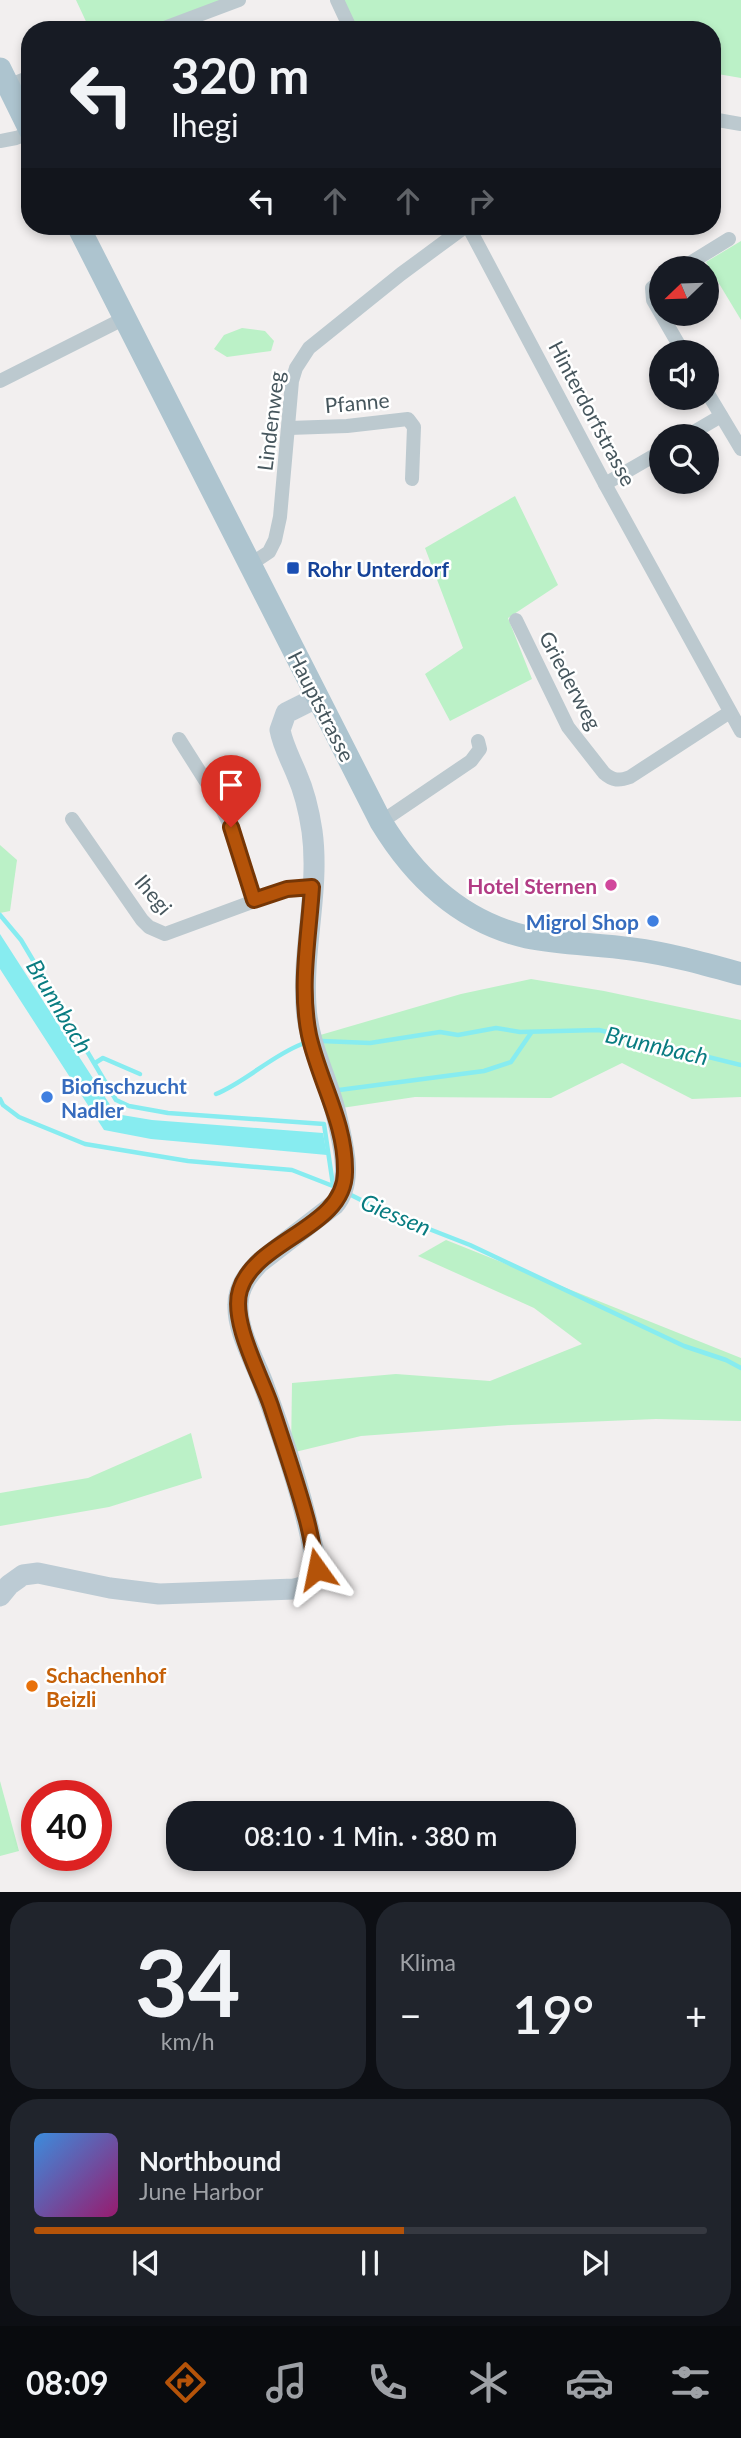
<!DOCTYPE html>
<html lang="de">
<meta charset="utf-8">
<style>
body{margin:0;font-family:Lato,sans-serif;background:#20242c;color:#f1f3f6;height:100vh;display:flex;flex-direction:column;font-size:26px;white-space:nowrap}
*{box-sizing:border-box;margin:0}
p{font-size:23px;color:#9ea1a6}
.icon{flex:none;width:38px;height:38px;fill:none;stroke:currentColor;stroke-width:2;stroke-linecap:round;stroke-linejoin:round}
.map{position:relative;height:1892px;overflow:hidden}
.side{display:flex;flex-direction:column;gap:10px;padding:10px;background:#0d0f14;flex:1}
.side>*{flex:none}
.banner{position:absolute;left:21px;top:21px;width:700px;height:214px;border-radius:28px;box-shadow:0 4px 10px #0003;background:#171b24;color:#f1f3f6;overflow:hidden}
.needle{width:46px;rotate:247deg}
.tools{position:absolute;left:649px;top:256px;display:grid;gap:14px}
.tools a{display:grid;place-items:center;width:70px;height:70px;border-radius:50%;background:#171b24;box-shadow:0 4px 10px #0003;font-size:35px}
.speed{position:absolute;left:21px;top:1780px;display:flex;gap:14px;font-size:35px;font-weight:700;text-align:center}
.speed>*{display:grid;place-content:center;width:91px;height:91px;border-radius:50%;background:#171b24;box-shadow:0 4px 10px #0003;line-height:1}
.speed .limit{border:10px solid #d22;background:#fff;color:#111}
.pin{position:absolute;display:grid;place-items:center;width:60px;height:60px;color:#fff;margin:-72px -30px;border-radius:50% 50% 50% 0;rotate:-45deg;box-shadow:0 0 7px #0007}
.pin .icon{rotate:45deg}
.me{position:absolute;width:77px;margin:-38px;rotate:348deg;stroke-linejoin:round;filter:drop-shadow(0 0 5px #0008)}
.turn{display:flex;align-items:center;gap:24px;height:147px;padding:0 35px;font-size:32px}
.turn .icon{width:91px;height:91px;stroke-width:2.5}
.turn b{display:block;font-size:49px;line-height:60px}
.lanes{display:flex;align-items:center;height:66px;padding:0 35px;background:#0003;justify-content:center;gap:35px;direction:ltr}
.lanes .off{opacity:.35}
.big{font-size:52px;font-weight:600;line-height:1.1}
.side .tile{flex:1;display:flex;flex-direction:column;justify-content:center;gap:10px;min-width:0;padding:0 24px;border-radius:28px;background:#20242c}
.side .dial{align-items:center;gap:0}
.dial b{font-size:91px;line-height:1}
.song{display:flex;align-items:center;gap:21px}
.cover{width:84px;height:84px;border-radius:10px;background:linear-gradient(135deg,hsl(210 70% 55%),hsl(320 70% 35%))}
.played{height:7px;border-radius:4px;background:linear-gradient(90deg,#b45309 55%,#363941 55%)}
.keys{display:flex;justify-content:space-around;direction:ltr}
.heat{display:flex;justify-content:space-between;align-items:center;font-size:38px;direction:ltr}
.side .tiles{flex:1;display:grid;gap:10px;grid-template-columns:1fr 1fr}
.tile:last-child{grid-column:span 2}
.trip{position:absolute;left:166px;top:1801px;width:410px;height:70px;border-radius:28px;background:#171b24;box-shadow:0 4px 10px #0003;font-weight:600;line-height:70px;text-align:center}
.dock{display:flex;height:112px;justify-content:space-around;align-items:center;background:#090b0e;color:#9ea1a6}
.dock .icon{width:49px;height:49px}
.dock .selected{color:#b45309}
.dock b{font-size:32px;color:#f1f3f6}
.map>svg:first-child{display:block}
</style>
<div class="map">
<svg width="741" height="1892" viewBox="0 0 741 1892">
<rect width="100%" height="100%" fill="#f2efef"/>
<g fill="#bbf1c7">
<polygon points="76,0 239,0 159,30 90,30"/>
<polygon points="337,0 741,0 741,78 712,73 712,30 355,30"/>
<polygon points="741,241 741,320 706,262"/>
<polygon points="242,328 265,331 274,341 271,351 227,357 214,349 224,335"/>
<polygon points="515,496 558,585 508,618 532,679 450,721 425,674 463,648 425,548"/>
<polygon points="0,845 17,860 10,911 0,913"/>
<polygon points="531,979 604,991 741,1020 741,1097 692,1099 622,1063 551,1098 415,1097 335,1109 310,1038 461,994"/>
<polygon points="446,1240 741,1358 741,1421 656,1419 511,1425 361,1436 291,1453 292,1383 396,1374 490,1381 582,1344 534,1308 418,1256"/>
<polygon points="191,1433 202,1478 109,1507 0,1526 0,1493 88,1478"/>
<polygon points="0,1781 19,1851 0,1856"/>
</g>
<polygon fill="#87ecf0" points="0,934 116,1114 152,1120 323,1133 327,1155 151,1139 104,1130 0,969"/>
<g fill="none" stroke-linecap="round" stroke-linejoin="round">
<g stroke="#87ecf0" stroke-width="4.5">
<polyline points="0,915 21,940 116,1100 129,1106 168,1113 324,1124 333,1185"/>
<polyline points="321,1041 370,1043 440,1032 458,1035 496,1028 520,1032 599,1030 741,1065"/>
<polyline points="95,1063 103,1058 140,1074"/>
<polyline points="339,1090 484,1071 511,1062 531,1033"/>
<path d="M216 1094C247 1081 271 1056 302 1044"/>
<polyline points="0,1099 3,1105 19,1117 85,1144 188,1161 292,1170 338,1188"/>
<polyline points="349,1194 383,1211 470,1245 684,1346 726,1360 741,1368"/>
</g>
<g stroke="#bcc9cf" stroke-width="14">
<polyline points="337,0 351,30"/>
<polyline points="159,30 239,0"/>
<polyline points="8,86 30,77"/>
<polyline points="712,119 741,124"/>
<polyline points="0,141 16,138 30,133"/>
<polyline points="468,226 605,484 741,731"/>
<polyline points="682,268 729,239"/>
<polyline points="662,280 652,288 653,300 683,352"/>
<polyline points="0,381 125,318"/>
<polyline points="707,392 741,449"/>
<polyline points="289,428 347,426 408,419 414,427 412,479"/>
<polyline points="687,436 721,416"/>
<polyline points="605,484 662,451"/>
<polyline points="251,564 269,552 275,540 280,517 292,381 296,368 309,348 401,274 466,226"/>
<path d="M516 620 568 727 604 773C613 781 619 781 630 777L730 712"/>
<polyline points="179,739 217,799 231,827 254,900"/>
<polyline points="72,819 142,920 149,927 165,934 287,889 312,887"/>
<polyline points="381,822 471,761 480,749 478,741"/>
</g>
<path stroke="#bccbd4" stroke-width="21" d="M0 1596 9 1585 23 1575 38 1573 110 1588 159 1594 294 1589C303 1587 311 1585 315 1576 319 1565 313 1550 311 1539 300 1487 282 1435 264 1386 255 1361 237 1331 238 1305 238 1287 248 1275 259 1263L334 1205C354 1182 343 1145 337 1118 329 1080 308 1046 306 1006 302 948 320 889 312 831 309 811 305 793 297 775 291 760 283 746 280 730L286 713 318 697"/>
<g stroke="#adc4cf" stroke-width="23">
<polyline points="0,69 30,130"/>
<path d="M78 226 381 822C415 878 461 922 527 937 561 944 597 944 632 949 670 954 705 964 741 974"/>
</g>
</g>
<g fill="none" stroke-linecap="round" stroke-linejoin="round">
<defs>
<path id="route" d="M231 827 254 900 287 889 312 887C309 936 299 986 309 1035 319 1081 346 1123 345 1172 345 1228 255 1240 240 1290 230 1321 261 1376 271 1406 283 1443 296 1480 306 1517 311 1534 313 1552 317 1569"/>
</defs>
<use href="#route" stroke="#753606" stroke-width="18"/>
<use href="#route" stroke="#b45309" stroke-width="12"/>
</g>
<rect fill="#1a4fb4" stroke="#fff" stroke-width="2.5" x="286" y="561" width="14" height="14" rx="3.5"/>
<circle fill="#d1479c" stroke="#fff" stroke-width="2.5" cx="611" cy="885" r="7"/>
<g fill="#3f7fe0" stroke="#fff" stroke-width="2.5">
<circle cx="653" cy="921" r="7"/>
<circle cx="47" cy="1097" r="7"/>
</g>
<circle fill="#e8710a" stroke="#fff" stroke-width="2.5" cx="32" cy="1686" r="7"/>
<g text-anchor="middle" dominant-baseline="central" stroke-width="5" stroke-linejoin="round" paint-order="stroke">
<g font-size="21" fill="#46565d" stroke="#fff">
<text transform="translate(357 402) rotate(-5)">Pfanne</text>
<text transform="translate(593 413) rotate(62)">Hinterdorfstrasse</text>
<text transform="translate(270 421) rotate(-83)">Lindenweg</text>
<text transform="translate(571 680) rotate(62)">Griederweg</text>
<text transform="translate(322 706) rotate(63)">Hauptstrasse</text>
<text transform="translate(154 894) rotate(50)">Ihegi</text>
</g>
<g font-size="21" font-weight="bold" fill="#164399" stroke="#fff" text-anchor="start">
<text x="307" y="568">Rohr Unterdorf</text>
</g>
<g font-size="21" font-weight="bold" fill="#b23c85" stroke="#fff" text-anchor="end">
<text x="597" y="885">Hotel Sternen</text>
</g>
<g font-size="21" font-weight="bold" fill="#366cbe" stroke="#fff" text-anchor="end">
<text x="639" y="921">Migrol Shop</text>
<text x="61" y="1085" text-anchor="start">Biofischzucht<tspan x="61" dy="24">Nadler</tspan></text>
</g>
<g font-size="21" font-weight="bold" fill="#c56008" stroke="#fff" text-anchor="start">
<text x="46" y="1674">Schachenhof<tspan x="46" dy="24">Beizli</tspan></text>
</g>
<g font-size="23" font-style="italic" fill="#097c81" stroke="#fff">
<text transform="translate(60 1006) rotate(59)">Brunnbach</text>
<text transform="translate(657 1045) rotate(13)">Brunnbach</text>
<text transform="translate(396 1214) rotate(23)">Giessen</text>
</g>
</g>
</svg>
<div class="tools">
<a><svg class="needle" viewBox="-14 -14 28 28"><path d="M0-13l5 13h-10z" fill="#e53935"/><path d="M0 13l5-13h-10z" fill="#9ea1a6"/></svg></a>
<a><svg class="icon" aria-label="sound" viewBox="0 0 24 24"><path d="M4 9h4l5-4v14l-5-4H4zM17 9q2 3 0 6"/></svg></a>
<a><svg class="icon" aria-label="search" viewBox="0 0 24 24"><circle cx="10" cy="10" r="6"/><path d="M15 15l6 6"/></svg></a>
</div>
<div class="speed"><div class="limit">40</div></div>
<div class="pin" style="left:231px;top:827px;background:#d93025"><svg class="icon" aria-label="arrive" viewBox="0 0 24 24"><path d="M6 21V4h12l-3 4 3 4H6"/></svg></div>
<svg class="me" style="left:317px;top:1569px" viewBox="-20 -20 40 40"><path d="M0-17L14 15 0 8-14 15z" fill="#b45309" stroke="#fff" stroke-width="4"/></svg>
<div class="trip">08:10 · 1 Min. · 380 m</div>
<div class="banner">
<div class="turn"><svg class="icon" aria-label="left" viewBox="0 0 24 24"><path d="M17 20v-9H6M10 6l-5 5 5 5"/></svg><div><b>320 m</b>Ihegi</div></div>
<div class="lanes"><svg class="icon" aria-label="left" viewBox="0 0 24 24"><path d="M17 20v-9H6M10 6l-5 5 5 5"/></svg><svg class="icon off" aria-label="ahead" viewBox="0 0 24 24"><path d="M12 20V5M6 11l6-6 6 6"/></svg><svg class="icon off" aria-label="ahead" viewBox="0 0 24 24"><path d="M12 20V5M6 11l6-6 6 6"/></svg><svg class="icon off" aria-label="right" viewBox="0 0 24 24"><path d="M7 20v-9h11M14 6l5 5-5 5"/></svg></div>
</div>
</div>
<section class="side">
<div class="tiles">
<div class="tile dial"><b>34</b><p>km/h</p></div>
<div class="tile"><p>Klima</p>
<div class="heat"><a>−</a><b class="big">19°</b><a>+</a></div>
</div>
<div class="tile">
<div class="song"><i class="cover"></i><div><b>Northbound</b><p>June Harbor</p></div></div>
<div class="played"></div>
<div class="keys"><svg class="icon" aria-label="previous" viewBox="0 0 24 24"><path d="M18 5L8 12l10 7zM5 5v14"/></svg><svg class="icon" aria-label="pause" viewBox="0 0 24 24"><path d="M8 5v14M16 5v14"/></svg><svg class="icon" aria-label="next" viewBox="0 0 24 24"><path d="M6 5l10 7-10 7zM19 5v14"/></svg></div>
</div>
</div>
</section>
<nav class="dock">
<b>08:09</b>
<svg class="icon selected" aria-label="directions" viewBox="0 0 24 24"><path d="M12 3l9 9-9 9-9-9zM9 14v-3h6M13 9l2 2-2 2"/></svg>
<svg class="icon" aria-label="music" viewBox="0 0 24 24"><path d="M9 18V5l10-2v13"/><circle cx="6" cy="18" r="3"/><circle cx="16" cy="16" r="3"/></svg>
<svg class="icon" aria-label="phone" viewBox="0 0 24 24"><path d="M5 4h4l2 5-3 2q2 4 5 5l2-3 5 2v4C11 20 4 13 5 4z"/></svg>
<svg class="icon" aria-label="climate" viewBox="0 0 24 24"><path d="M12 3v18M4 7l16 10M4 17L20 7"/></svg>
<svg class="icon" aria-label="car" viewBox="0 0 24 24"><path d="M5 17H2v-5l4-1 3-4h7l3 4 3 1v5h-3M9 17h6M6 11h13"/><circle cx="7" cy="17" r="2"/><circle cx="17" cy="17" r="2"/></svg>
<svg class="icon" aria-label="filters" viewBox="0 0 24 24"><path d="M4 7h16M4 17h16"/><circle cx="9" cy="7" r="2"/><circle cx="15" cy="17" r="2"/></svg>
</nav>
